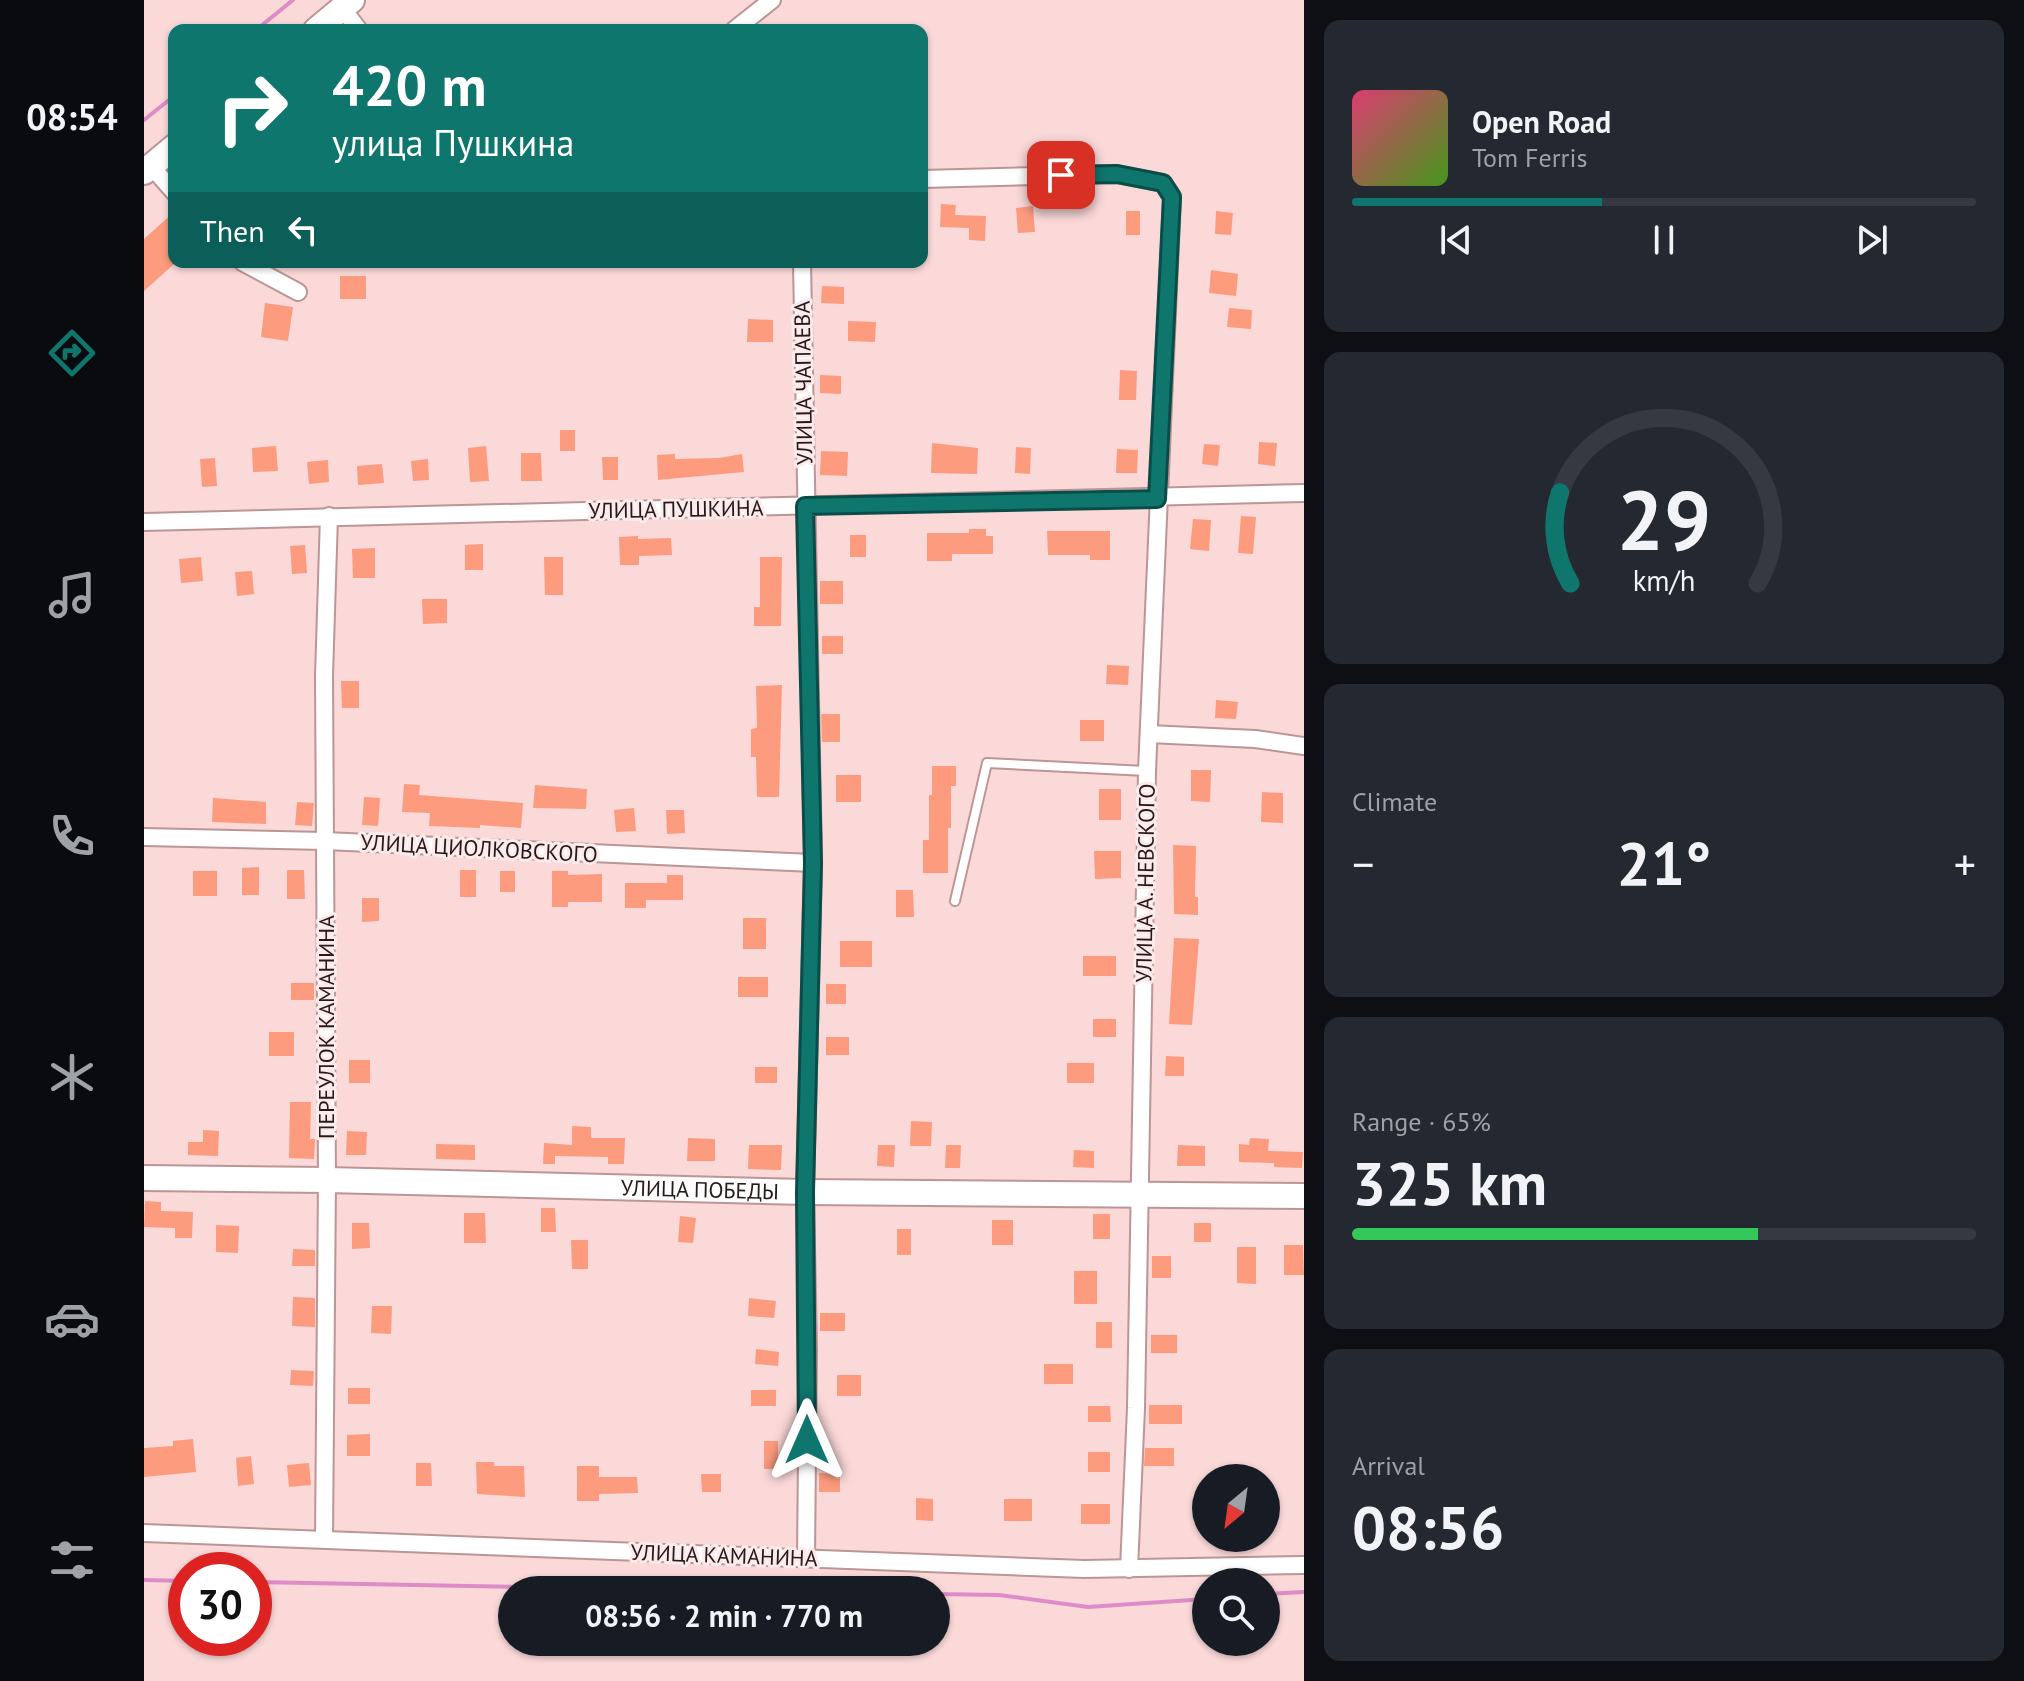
<!DOCTYPE html>
<meta charset="utf-8">
<style>
body{margin:0;font-family:"PT Sans",sans-serif;background:#242831;color:#f1f3f6;height:100vh;display:flex;flex-direction:column;font-size:30px;white-space:nowrap}
*{box-sizing:border-box;margin:0}
p{font-size:26px;color:#9ea1a6}
.icon{flex:none;width:44px;height:44px;fill:none;stroke:currentColor;stroke-width:2;stroke-linecap:round;stroke-linejoin:round}
.map{position:relative;flex:1;overflow:hidden}
.drawer{display:flex;flex-direction:column;gap:20px;padding:20px;background:#0d0f14;width:720px}
.drawer>*{flex:none}
.banner{position:absolute;left:24px;top:24px;width:760px;height:244px;border-radius:16px;box-shadow:0 2px 6px #0004;background:#0f766e;color:#fff;overflow:hidden}
.needle{width:52px;rotate:209deg}
.tools{position:absolute;left:1048px;top:1464px;display:grid;gap:16px}
.tools a{display:grid;place-items:center;width:88px;height:88px;border-radius:50%;background:#171b24;box-shadow:0 2px 6px #0004;font-size:40px}
.speed{position:absolute;left:24px;top:1552px;display:flex;gap:16px;font-size:40px;font-weight:700;text-align:center}
.speed>*{display:grid;place-content:center;width:104px;height:104px;border-radius:50%;background:#171b24;box-shadow:0 2px 6px #0004;line-height:1}
.speed .limit{border:12px solid #d22;background:#fff;color:#111}
.pin{position:absolute;display:grid;place-items:center;width:68px;height:68px;color:#fff;margin:-34px;border-radius:16px;box-shadow:0 4px 12px #0006}
.me{position:absolute;width:88px;margin:-44px;rotate:0deg;stroke-linejoin:round;filter:drop-shadow(0 0 6px #0008)}
.turn{display:flex;align-items:center;gap:28px;height:168px;padding:0 32px;font-size:36px}
.turn .icon{width:104px;height:104px;stroke-width:2.5}
.turn b{display:block;font-size:56px;line-height:68px}
.then{display:flex;align-items:center;height:76px;padding:0 32px;background:#0003;gap:16px;font-size:30px}
.big{font-size:60px;font-weight:700;line-height:1.1}
.drawer .tile{flex:1;display:flex;flex-direction:column;justify-content:center;gap:12px;min-width:0;padding:0 28px;border-radius:16px;background:#242831}
.drawer .dial{align-items:center;gap:0}
.dial svg{height:208px;overflow:visible;fill:none;stroke:#363941;stroke-width:7;stroke-linecap:round;text-anchor:middle}
.dial text{fill:#f1f3f6;stroke:none}
.song{display:flex;align-items:center;gap:24px}
.cover{width:96px;height:96px;border-radius:12px;background:linear-gradient(135deg,hsl(340 70% 55%),hsl(100 70% 35%))}
.played{height:8px;border-radius:4px;background:linear-gradient(90deg,#0f766e 40%,#363941 40%)}
.keys{display:flex;justify-content:space-around;direction:ltr}
.heat{display:flex;justify-content:space-between;align-items:center;font-size:44px;direction:ltr}
.charge{height:12px;border-radius:6px;background:linear-gradient(90deg,#34c759 65%,#363941 0)}
.trip{position:absolute;left:354px;top:1576px;width:452px;height:80px;border-radius:40px;background:#171b24;box-shadow:0 2px 6px #0004;font-weight:700;line-height:80px;text-align:center}
main{display:flex;flex:1;min-height:0}
.dock{display:flex;flex-direction:column;width:144px;justify-content:space-around;align-items:center;background:#090b0e;color:#9ea1a6}
.dock .icon{width:56px;height:56px}
.dock .current{color:#0f766e}
.dock b{font-size:36px;color:#f1f3f6}
.map>svg:first-child{display:block}
</style>
<main>
<nav class="dock">
<b>08:54</b>
<svg class="icon current" aria-label="directions" viewBox="0 0 24 24"><path d="M12 3l9 9-9 9-9-9zM9 14v-3h6M13 9l2 2-2 2"/></svg>
<svg class="icon" aria-label="music" viewBox="0 0 24 24"><path d="M9 18V5l10-2v13"/><circle cx="6" cy="18" r="3"/><circle cx="16" cy="16" r="3"/></svg>
<svg class="icon" aria-label="phone" viewBox="0 0 24 24"><path d="M5 4h4l2 5-3 2q2 4 5 5l2-3 5 2v4C11 20 4 13 5 4z"/></svg>
<svg class="icon" aria-label="climate" viewBox="0 0 24 24"><path d="M12 3v18M4 7l16 10M4 17L20 7"/></svg>
<svg class="icon" aria-label="car" viewBox="0 0 24 24"><path d="M5 17H2v-5l4-1 3-4h7l3 4 3 1v5h-3M9 17h6M6 11h13"/><circle cx="7" cy="17" r="2"/><circle cx="17" cy="17" r="2"/></svg>
<svg class="icon" aria-label="filters" viewBox="0 0 24 24"><path d="M4 7h16M4 17h16"/><circle cx="9" cy="7" r="2"/><circle cx="15" cy="17" r="2"/></svg>
</nav>
<div class="map">
<svg width="1160" height="1681" viewBox="0 0 1160 1681">
<rect width="100%" height="100%" fill="#fbd9d9"/>
<g fill="none" stroke-linecap="round" stroke-linejoin="round">
<g stroke="#dd8cc8" stroke-width="4">
<polyline points="112,30 149,0"/>
<polyline points="0,120 30,96"/>
<polyline points="0,1580 42,1581"/>
<polyline points="110,1582 546,1590"/>
<polyline points="792,1594 855,1595 944,1607 1062,1599"/>
<polyline points="1122,1594 1160,1592"/>
</g>
</g>
<g fill="#fc9b7e">
<polygon points="797,204 812,205 811,215 842,216 841,241 825,240 825,228 796,227"/>
<polygon points="889,206 891,232 874,233 872,208"/>
<rect x="982" y="211" width="14" height="24"/>
<polygon points="1072,211 1089,213 1087,235 1071,234"/>
<polygon points="30,212 30,264 0,291 0,239"/>
<polygon points="1067,270 1094,274 1092,296 1065,293"/>
<rect x="196" y="276" width="26" height="23"/>
<polygon points="678,286 700,287 700,304 677,303"/>
<polygon points="121,303 149,307 144,341 117,337"/>
<polygon points="1085,308 1108,310 1107,329 1083,327"/>
<polygon points="604,319 629,320 629,342 603,342"/>
<polygon points="704,321 732,322 731,342 704,341"/>
<polygon points="976,370 993,371 992,400 975,400"/>
<polygon points="676,375 697,376 697,394 676,393"/>
<rect x="416" y="430" width="15" height="21"/>
<polygon points="1115,442 1133,443 1131,466 1114,464"/>
<polygon points="788,443 834,448 833,474 787,473"/>
<polygon points="1060,444 1076,445 1074,466 1058,464"/>
<polygon points="132,446 134,471 109,472 108,448"/>
<polygon points="342,446 345,481 326,482 324,448"/>
<polygon points="872,447 887,448 886,474 871,473"/>
<polygon points="973,449 994,450 993,473 972,473"/>
<polygon points="677,451 704,452 703,476 676,475"/>
<polygon points="377,453 397,453 398,481 377,481"/>
<polygon points="531,454 531,459 575,458 598,454 600,472 514,480 513,455"/>
<polygon points="458,457 474,457 474,480 459,480"/>
<polygon points="71,458 73,486 58,487 56,459"/>
<polygon points="284,459 285,480 269,481 267,461"/>
<polygon points="184,460 185,482 165,484 163,462"/>
<polygon points="238,464 240,483 214,485 213,466"/>
<polygon points="1097,516 1112,517 1109,554 1094,553"/>
<polygon points="1049,519 1067,520 1065,551 1046,549"/>
<polygon points="825,529 842,529 842,536 849,536 849,554 808,554 808,561 783,561 783,533 825,533"/>
<polygon points="903,531 966,531 966,560 946,560 946,555 904,555"/>
<rect x="706" y="535" width="16" height="22"/>
<polygon points="494,536 494,539 527,538 528,555 495,556 495,565 476,565 475,537"/>
<polygon points="339,544 339,570 321,570 321,545"/>
<polygon points="161,545 163,573 148,574 146,546"/>
<polygon points="231,548 231,578 209,578 208,549"/>
<polygon points="57,557 59,581 37,583 35,559"/>
<polygon points="400,557 419,557 419,595 401,595"/>
<polygon points="616,557 638,557 637,626 610,626 610,607 616,607"/>
<polygon points="108,571 110,594 93,596 91,572"/>
<rect x="676" y="581" width="23" height="23"/>
<polygon points="278,599 303,599 303,623 279,624"/>
<rect x="678" y="636" width="21" height="18"/>
<polygon points="963,665 985,666 984,685 962,684"/>
<polygon points="197,681 215,681 215,708 198,708"/>
<polygon points="638,685 635,797 613,797 612,757 607,757 607,729 613,728 612,686"/>
<polygon points="1072,700 1094,702 1092,719 1071,718"/>
<polygon points="677,714 696,714 696,742 678,742"/>
<rect x="936" y="720" width="24" height="21"/>
<polygon points="788,766 812,766 812,786 807,786 807,828 804,828 804,873 779,873 779,840 785,840 785,795 788,795"/>
<polygon points="1047,770 1067,770 1066,802 1047,801"/>
<rect x="692" y="775" width="25" height="27"/>
<polygon points="260,784 276,785 275,795 379,803 377,828 336,825 336,828 285,826 286,813 258,812"/>
<polygon points="391,785 443,789 442,809 389,808"/>
<rect x="955" y="789" width="22" height="31"/>
<polygon points="1118,792 1139,793 1139,823 1117,822"/>
<polygon points="220,797 236,798 234,826 218,825"/>
<polygon points="69,798 122,802 122,824 68,822"/>
<polygon points="153,802 170,803 168,826 151,825"/>
<polygon points="490,808 492,831 472,832 470,810"/>
<polygon points="522,810 540,810 541,833 523,834"/>
<polygon points="1029,845 1052,846 1051,897 1054,897 1054,915 1030,914"/>
<polygon points="950,851 977,851 977,878 951,879"/>
<polygon points="115,867 115,895 98,895 98,868"/>
<polygon points="143,870 160,870 161,899 143,899"/>
<rect x="316" y="870" width="16" height="27"/>
<rect x="49" y="871" width="24" height="25"/>
<rect x="356" y="871" width="15" height="21"/>
<polygon points="408,871 424,871 424,875 458,874 458,902 424,902 424,907 408,907"/>
<polygon points="523,875 539,875 539,900 502,900 502,908 481,908 481,883 523,883"/>
<polygon points="752,890 769,890 770,917 752,917"/>
<polygon points="218,898 235,898 235,921 218,922"/>
<rect x="599" y="918" width="23" height="31"/>
<polygon points="1030,938 1055,939 1048,1025 1025,1024"/>
<rect x="696" y="941" width="32" height="26"/>
<rect x="939" y="956" width="33" height="20"/>
<rect x="594" y="977" width="30" height="20"/>
<rect x="147" y="983" width="23" height="17"/>
<rect x="682" y="984" width="20" height="20"/>
<rect x="949" y="1019" width="23" height="18"/>
<rect x="125" y="1032" width="25" height="24"/>
<rect x="682" y="1037" width="23" height="18"/>
<polygon points="1022,1056 1040,1057 1040,1076 1021,1076"/>
<rect x="205" y="1060" width="21" height="23"/>
<rect x="923" y="1063" width="27" height="20"/>
<rect x="611" y="1067" width="22" height="16"/>
<polygon points="146,1102 167,1102 166,1139 171,1139 170,1159 145,1158"/>
<polygon points="767,1121 788,1122 787,1146 766,1146"/>
<polygon points="428,1126 447,1127 447,1138 481,1138 480,1164 464,1164 464,1157 411,1156 411,1164 399,1164 400,1143 428,1145"/>
<polygon points="59,1130 75,1131 74,1156 44,1155 44,1142 59,1142"/>
<polygon points="203,1131 223,1132 222,1155 202,1155"/>
<polygon points="544,1138 571,1139 571,1161 543,1161"/>
<polygon points="1106,1138 1125,1139 1124,1151 1159,1152 1158,1168 1130,1167 1130,1163 1095,1162 1095,1144 1105,1145"/>
<polygon points="292,1144 331,1145 331,1160 292,1159"/>
<polygon points="605,1145 638,1145 637,1170 604,1169"/>
<polygon points="734,1145 751,1145 750,1167 733,1166"/>
<polygon points="802,1145 817,1145 816,1168 801,1168"/>
<polygon points="1034,1145 1061,1146 1061,1166 1033,1166"/>
<polygon points="930,1150 950,1151 950,1168 929,1167"/>
<polygon points="1,1201 17,1202 17,1211 49,1212 48,1238 31,1238 31,1228 0,1227"/>
<polygon points="397,1208 411,1208 412,1232 397,1232"/>
<polygon points="320,1213 341,1213 342,1243 320,1243"/>
<rect x="949" y="1214" width="17" height="25"/>
<polygon points="536,1216 552,1218 549,1243 534,1242"/>
<rect x="848" y="1220" width="21" height="25"/>
<polygon points="208,1223 225,1223 226,1248 208,1249"/>
<rect x="1050" y="1223" width="17" height="19"/>
<polygon points="72,1225 95,1226 94,1253 72,1252"/>
<rect x="753" y="1229" width="14" height="26"/>
<polygon points="427,1240 444,1240 444,1269 428,1269"/>
<polygon points="1140,1245 1159,1245 1160,1275 1140,1275"/>
<polygon points="1093,1247 1112,1247 1112,1284 1093,1283"/>
<polygon points="149,1249 171,1250 171,1266 148,1266"/>
<rect x="1008" y="1256" width="19" height="22"/>
<rect x="930" y="1271" width="23" height="33"/>
<polygon points="149,1297 171,1298 171,1327 148,1326"/>
<polygon points="605,1298 632,1301 630,1318 604,1316"/>
<polygon points="228,1306 248,1306 247,1334 227,1333"/>
<rect x="676" y="1313" width="25" height="18"/>
<rect x="952" y="1322" width="16" height="26"/>
<rect x="1007" y="1335" width="26" height="18"/>
<polygon points="612,1349 635,1352 634,1366 611,1364"/>
<rect x="900" y="1364" width="29" height="20"/>
<polygon points="147,1370 170,1371 169,1386 146,1385"/>
<rect x="693" y="1375" width="24" height="21"/>
<rect x="204" y="1388" width="22" height="16"/>
<rect x="607" y="1390" width="25" height="16"/>
<rect x="1005" y="1405" width="33" height="19"/>
<polygon points="944,1406 966,1406 967,1422 944,1422"/>
<polygon points="226,1434 226,1456 203,1456 203,1435"/>
<polygon points="49,1439 52,1472 0,1477 0,1448 29,1446 29,1441"/>
<rect x="620" y="1441" width="14" height="28"/>
<polygon points="1001,1448 1030,1448 1030,1466 1000,1466"/>
<rect x="944" y="1452" width="22" height="20"/>
<polygon points="107,1456 110,1484 94,1486 92,1458"/>
<polygon points="332,1462 350,1462 350,1466 380,1466 381,1497 333,1494"/>
<polygon points="165,1463 167,1485 145,1487 143,1465"/>
<polygon points="272,1463 287,1463 288,1486 272,1486"/>
<polygon points="433,1466 455,1466 455,1477 493,1477 494,1493 455,1494 455,1501 433,1501"/>
<polygon points="675,1473 696,1474 696,1492 675,1492"/>
<polygon points="557,1474 577,1474 577,1492 558,1492"/>
<polygon points="772,1498 789,1499 789,1521 772,1520"/>
<rect x="860" y="1499" width="28" height="22"/>
<rect x="937" y="1504" width="29" height="20"/>
</g>
<g fill="none" stroke-linecap="round" stroke-linejoin="round">
<defs>
<polyline id="lane" points="811,901 843,763 1002,771"/>
<g id="street">
<polyline points="198,8 215,30"/>
<polyline points="590,30 628,0"/>
<polyline points="7,166 30,192"/>
<polyline points="778,179 973,174 1019,183 1028,197 1003,771 992,1408 985,1569"/>
<polyline points="98,262 154,292"/>
<polyline points="658,262 669,863 661,1192 664,1350 662,1559"/>
<polyline points="0,522 1160,493"/>
<polyline points="1005,734 1111,739 1160,746"/>
<polyline points="0,837 181,841 669,863"/>
<polyline points="0,1533 940,1569 1160,1565"/>
<polyline points="180,1539 183,1180 180,676 185,516"/>
</g>
<g id="secondary">
<polyline points="172,30 208,0"/>
<polyline points="0,172 30,147"/>
<path id="s1" d="M0 1178 183 1180 661 1192 1160 1196"/>
</g>
</defs>
<use href="#lane" stroke="#bc9596" stroke-width="12"/>
<use href="#street" stroke="#bc9596" stroke-width="20"/>
<use href="#secondary" stroke="#bc9596" stroke-width="28"/>
<use href="#lane" stroke="#fff" stroke-width="8"/>
<use href="#street" stroke="#fff" stroke-width="16"/>
<use href="#secondary" stroke="#fff" stroke-width="24"/>
</g>
<g fill="none" stroke-linecap="round" stroke-linejoin="round">
<defs>
<polyline id="route" points="663,1440 661,1192 669,863 661,506 1013,499 1028,197 1019,183 973,174 917,175"/>
</defs>
<use href="#route" stroke="#0a4d48" stroke-width="20"/>
<use href="#route" stroke="#0f766e" stroke-width="14"/>
</g>
<g text-anchor="middle" dominant-baseline="central" stroke-width="6" stroke-linejoin="round" paint-order="stroke">
<g font-size="22" fill="#28191a" stroke="#fcebeb">
<text transform="translate(659 383) rotate(-91)">УЛИЦА ЧАПАЕВА</text>
<text transform="translate(532 509) rotate(-1)">УЛИЦА ПУШКИНА</text>
<text transform="translate(335 848) rotate(3)">УЛИЦА ЦИОЛКОВСКОГО</text>
<text transform="translate(1001 883) rotate(-89)">УЛИЦА А. НЕВСКОГО</text>
<text transform="translate(182 1027) rotate(-90)">ПЕРЕУЛОК КАМАНИНА</text>
<text stroke="none"><textPath href="#s1" startOffset="556">УЛИЦА ПОБЕДЫ</textPath></text>
<text transform="translate(580 1555) rotate(2)">УЛИЦА КАМАНИНА</text>
</g>
</g>
</svg>
<div class="tools">
<a><svg class="needle" viewBox="-14 -14 28 28"><path d="M0-13l5 13h-10z" fill="#e53935"/><path d="M0 13l5-13h-10z" fill="#9ea1a6"/></svg></a>
<a><svg class="icon" aria-label="search" viewBox="0 0 24 24"><circle cx="10" cy="10" r="6"/><path d="M15 15l6 6"/></svg></a>
</div>
<div class="speed"><div class="limit">30</div></div>
<div class="pin" style="left:917px;top:175px;background:#d93025"><svg class="icon" aria-label="arrive" viewBox="0 0 24 24"><path d="M6 21V4h12l-3 4 3 4H6"/></svg></div>
<svg class="me" style="left:663px;top:1440px" viewBox="-20 -20 40 40"><path d="M0-17L14 15 0 8-14 15z" fill="#0f766e" stroke="#fff" stroke-width="4"/></svg>
<div class="trip">08:56 · 2 min · 770 m</div>
<div class="banner">
<div class="turn"><svg class="icon" aria-label="right" viewBox="0 0 24 24"><path d="M7 20v-9h11M14 6l5 5-5 5"/></svg><div><b>420 m</b>улица Пушкина</div></div>
<div class="then">Then<svg class="icon" aria-label="left" viewBox="0 0 24 24"><path d="M17 20v-9H6M10 6l-5 5 5 5"/></svg></div>
</div>
</div>
<section class="drawer">
<div class="tile">
<div class="song"><i class="cover"></i><div><b>Open Road</b><p>Tom Ferris</p></div></div>
<div class="played"></div>
<div class="keys"><svg class="icon" aria-label="previous" viewBox="0 0 24 24"><path d="M18 5L8 12l10 7zM5 5v14"/></svg><svg class="icon" aria-label="pause" viewBox="0 0 24 24"><path d="M8 5v14M16 5v14"/></svg><svg class="icon" aria-label="next" viewBox="0 0 24 24"><path d="M6 5l10 7-10 7zM19 5v14"/></svg></div>
</div>
<div class="tile dial"><svg viewBox="0 0 100 80">
<path d="M14 69A42 42 0 1 1 86 69"/>
<path d="M14 69A42 42 0 0 1 10 34" stroke="#0f766e"/>
<text x="50" y="56" font-size="32" font-weight="700">29</text>
<text x="50" y="72" font-size="11">km/h</text>
</svg></div>
<div class="tile"><p>Climate</p>
<div class="heat"><a>−</a><b class="big">21°</b><a>+</a></div>
</div>
<div class="tile"><p>Range · 65%</p><b class="big">325 km</b><div class="charge"></div></div>
<div class="tile"><p>Arrival</p><b class="big">08:56</b></div>
</section>
</main>
